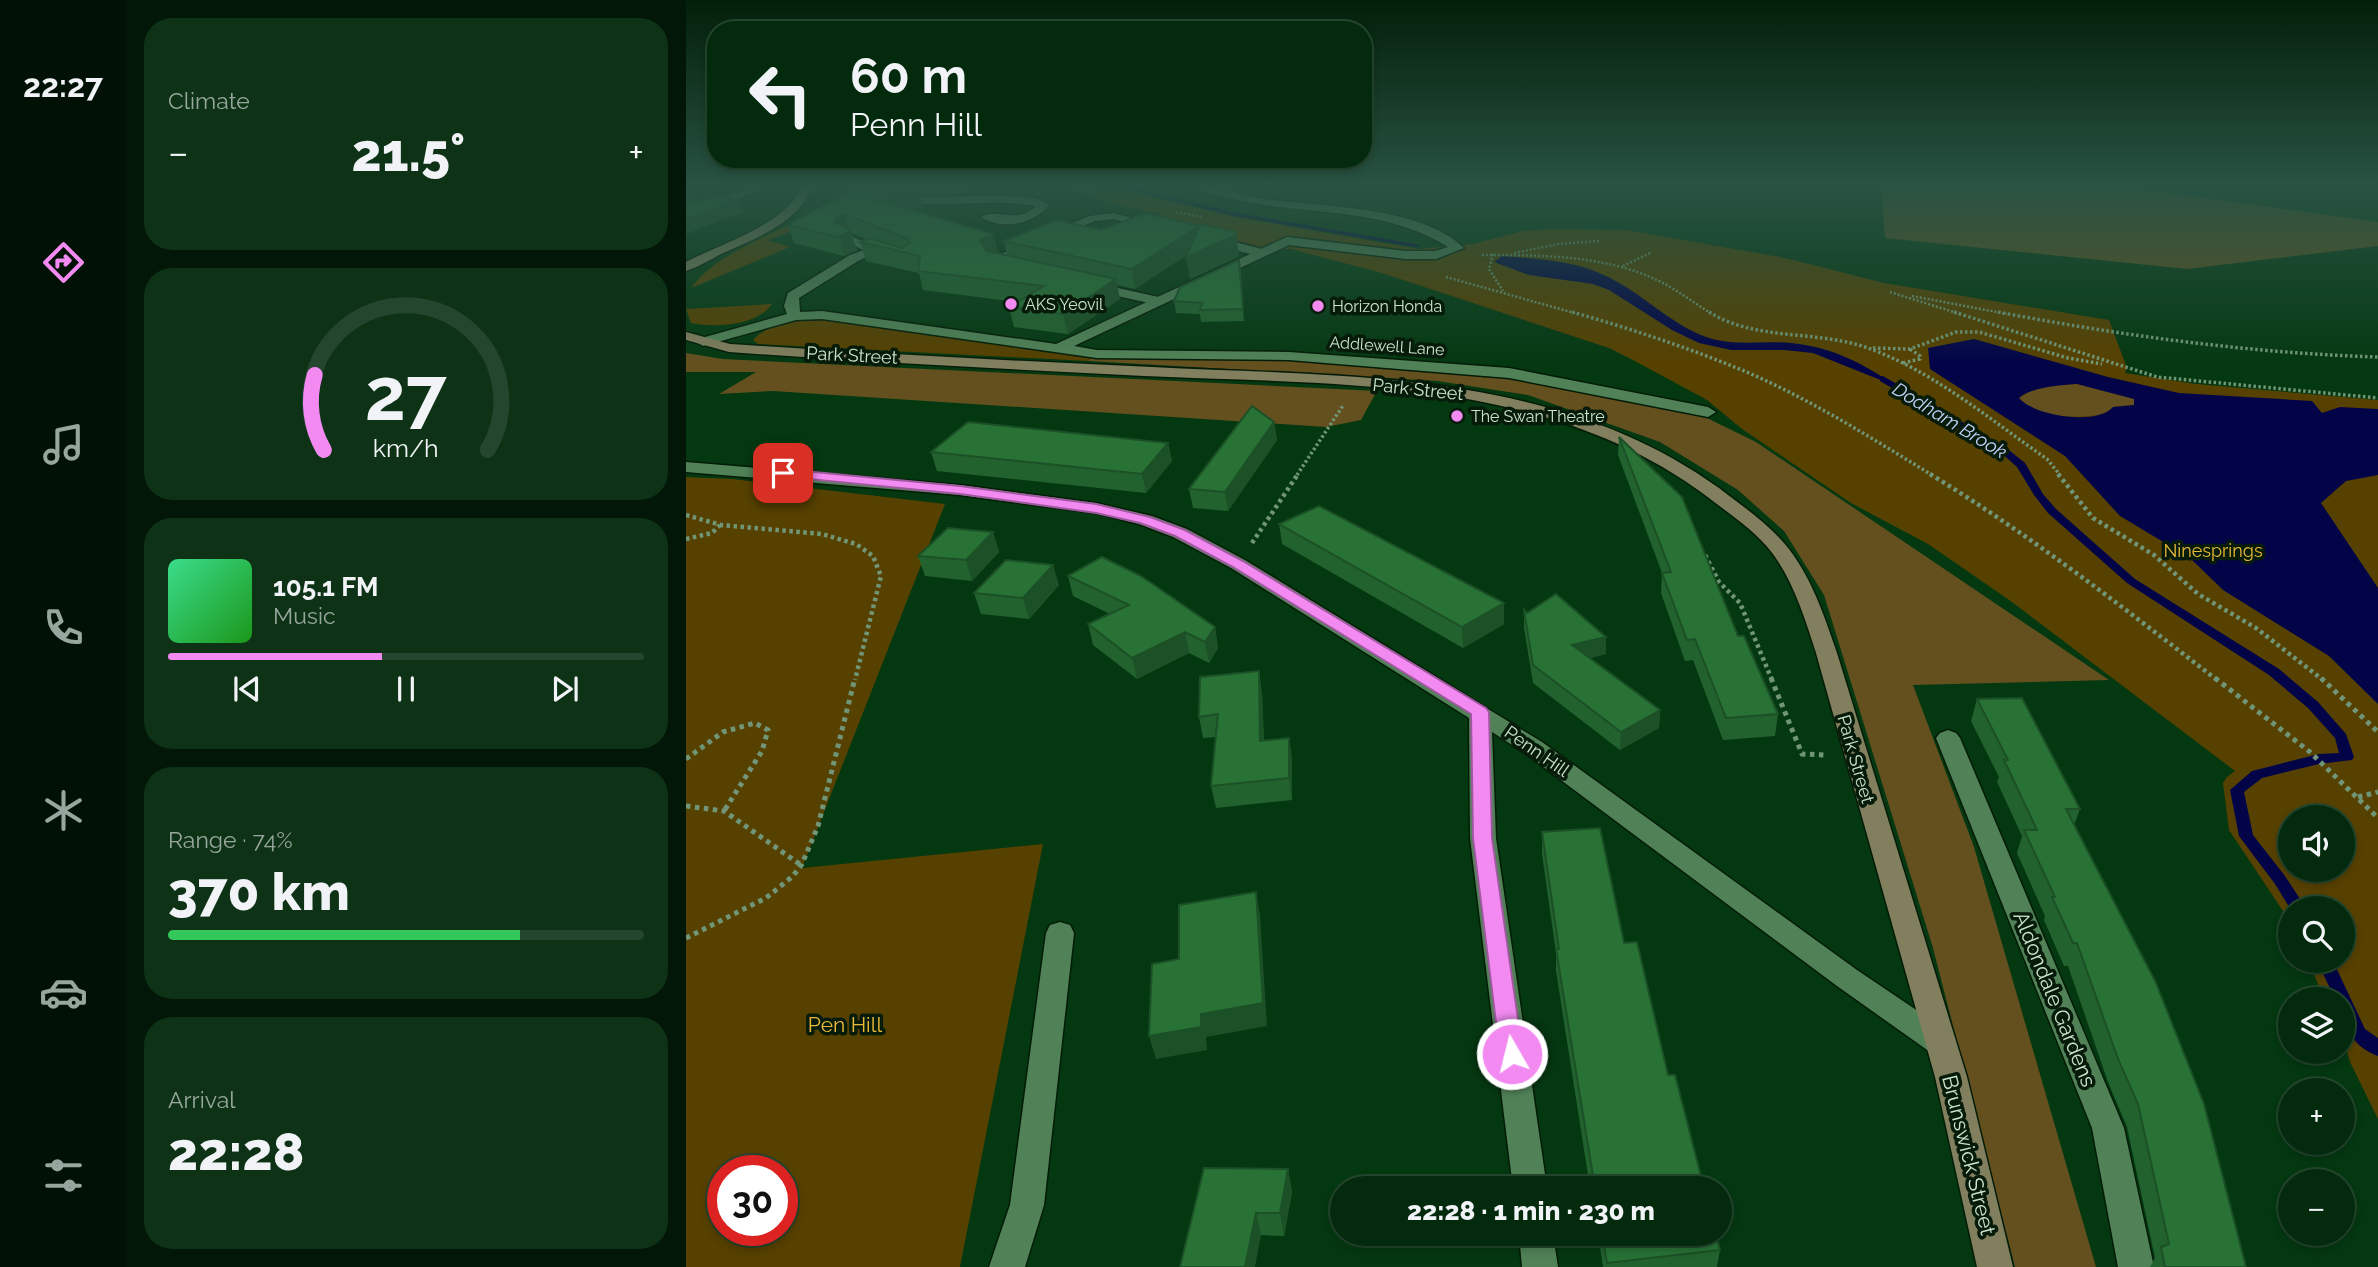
<!DOCTYPE html>
<meta charset="utf-8">
<style>
body{margin:0;font-family:Raleway,sans-serif;background:#0d3216;color:#f1f3f6;height:100vh;display:flex;flex-direction:column;font-size:26px;white-space:nowrap}
*{box-sizing:border-box;margin:0}
p{font-size:23px;color:#97a79d}
.icon{flex:none;width:38px;height:38px;fill:none;stroke:currentColor;stroke-width:2;stroke-linecap:round;stroke-linejoin:round}
.map{position:relative;flex:1;overflow:hidden}
.side{display:flex;flex-direction:column;gap:18px;padding:18px;background:#021707;width:560px}
.side>*{flex:none}
.top-card{position:absolute;left:21px;top:21px;width:665px;height:147px;border-radius:28px;box-shadow:0 4px 10px #0003,0 0 0 2px #24462e;background:#032a0d;color:#f1f3f6;overflow:hidden}
.tools{position:absolute;left:1592px;top:805px;display:grid;gap:14px}
.tools a{display:grid;place-items:center;width:77px;height:77px;border-radius:50%;background:#032a0d;box-shadow:0 4px 10px #0003,0 0 0 2px #24462e;font-size:35px}
.speed{position:absolute;left:21px;top:1155px;display:flex;gap:14px;font-size:35px;font-weight:700;text-align:center}
.speed>*{display:grid;place-content:center;width:91px;height:91px;border-radius:50%;background:#032a0d;box-shadow:0 4px 10px #0003,0 0 0 2px #24462e;line-height:1}
.speed .limit{border:10px solid #d22;background:#fff;color:#111}
.pin{position:absolute;display:grid;place-items:center;width:60px;height:60px;color:#fff;margin:-30px;border-radius:14px;box-shadow:0 4px 10px #0006}
.me{position:absolute;width:77px;margin:-38px;rotate:352deg;stroke-linejoin:round;filter:drop-shadow(0 0 5px #0008)}
.turn{display:flex;align-items:center;gap:24px;height:147px;padding:0 28px;font-size:32px}
.turn .icon{width:91px;height:91px;stroke-width:2.5}
.turn b{display:block;font-size:49px;line-height:60px}
.big{font-size:52px;font-weight:800;line-height:1.1}
.side .tile{flex:1;display:flex;flex-direction:column;justify-content:center;gap:10px;min-width:0;padding:0 24px;border-radius:28px;background:#0d3216}
.side .dial{align-items:center;gap:0}
.dial svg{height:182px;overflow:visible;fill:none;stroke:#24462e;stroke-width:7;stroke-linecap:round;text-anchor:middle}
.dial text{fill:#f1f3f6;stroke:none}
.song{display:flex;align-items:center;gap:21px}
.cover{width:84px;height:84px;border-radius:10px;background:linear-gradient(135deg,hsl(150 70% 55%),hsl(120 70% 35%))}
.played{height:7px;border-radius:4px;background:linear-gradient(90deg,#f28af2 45%,#24462e 45%)}
.keys{display:flex;justify-content:space-around;direction:ltr}
.heat{display:flex;justify-content:space-between;align-items:center;font-size:38px;direction:ltr}
.charge{height:10px;border-radius:5px;background:linear-gradient(90deg,#34c759 74%,#24462e 0)}
.trip{position:absolute;left:644px;top:1176px;width:402px;height:70px;border-radius:35px;background:#032a0d;box-shadow:0 4px 10px #0003,0 0 0 2px #24462e;font-weight:800;line-height:70px;text-align:center}
main{display:flex;flex:1;min-height:0}
.tab-bar{display:flex;flex-direction:column;width:126px;justify-content:space-around;align-items:center;background:#011105;color:#97a79d}
.tab-bar .icon{width:49px;height:49px}
.tab-bar .selected{color:#f28af2}
.tab-bar b{font-size:32px;color:#f1f3f6}
.map>svg:first-child{display:block}
</style>
<main>
<nav class="tab-bar">
<b>22:27</b>
<svg class="icon selected" aria-label="directions" viewBox="0 0 24 24"><path d="M12 3l9 9-9 9-9-9zM9 14v-3h6M13 9l2 2-2 2"/></svg>
<svg class="icon" aria-label="music" viewBox="0 0 24 24"><path d="M9 18V5l10-2v13"/><circle cx="6" cy="18" r="3"/><circle cx="16" cy="16" r="3"/></svg>
<svg class="icon" aria-label="phone" viewBox="0 0 24 24"><path d="M5 4h4l2 5-3 2q2 4 5 5l2-3 5 2v4C11 20 4 13 5 4z"/></svg>
<svg class="icon" aria-label="climate" viewBox="0 0 24 24"><path d="M12 3v18M4 7l16 10M4 17L20 7"/></svg>
<svg class="icon" aria-label="car" viewBox="0 0 24 24"><path d="M5 17H2v-5l4-1 3-4h7l3 4 3 1v5h-3M9 17h6M6 11h13"/><circle cx="7" cy="17" r="2"/><circle cx="17" cy="17" r="2"/></svg>
<svg class="icon" aria-label="filters" viewBox="0 0 24 24"><path d="M4 7h16M4 17h16"/><circle cx="9" cy="7" r="2"/><circle cx="15" cy="17" r="2"/></svg>
</nav>
<section class="side">
<div class="tile"><p>Climate</p>
<div class="heat"><a>−</a><b class="big">21.5°</b><a>+</a></div>
</div>
<div class="tile dial"><svg viewBox="0 0 100 80">
<path d="M14 69A42 42 0 1 1 86 69"/>
<path d="M14 69A42 42 0 0 1 10 36" stroke="#f28af2"/>
<text x="50" y="56" font-size="32" font-weight="700">27</text>
<text x="50" y="72" font-size="11">km/h</text>
</svg></div>
<div class="tile">
<div class="song"><i class="cover"></i><div><b>105.1 FM</b><p>Music</p></div></div>
<div class="played"></div>
<div class="keys"><svg class="icon" aria-label="previous" viewBox="0 0 24 24"><path d="M18 5L8 12l10 7zM5 5v14"/></svg><svg class="icon" aria-label="pause" viewBox="0 0 24 24"><path d="M8 5v14M16 5v14"/></svg><svg class="icon" aria-label="next" viewBox="0 0 24 24"><path d="M6 5l10 7-10 7zM19 5v14"/></svg></div>
</div>
<div class="tile"><p>Range · 74%</p><b class="big">370 km</b><div class="charge"></div></div>
<div class="tile"><p>Arrival</p><b class="big">22:28</b></div>
</section>
<div class="map">
<svg width="1692" height="1267" viewBox="0 0 1692 1267">
<rect width="100%" height="100%" fill="#043811"/>
<g fill="#574100" fill-rule="evenodd">
<path d="M370 186H418L550 217 732 249 787 244 837 231 864 229 941 230 1099 258 1198 283 1423 320 1441 368 1439 373 1510 384 1692 400V1119L1664 1062 1657 1037V999H1638L1623 961H1657V908H1605V923L1543 830 1537 783 1541 777 1549 771 1326 602 1242 544 1165 503 1056 429 1021 400 947 360 923 348 696 273 605 249 579 248 472 220 478 215 437 206ZM1605 817H1657V870H1605Z"/>
<path d="M108 222 106 231 82 240 104 247 5 288C30 255 72 241 108 222Z"/>
<path d="M86 304C71 326 30 328 5 323L0 309Z"/>
<path d="M140 320 407 356 402 361 72 344 67 340C85 320 115 321 140 320Z"/>
<path d="M0 477 46 479 259 504 116 868 357 844 274 1267H0ZM37 1171H96V1230H37Z"/>
</g>
<g fill="#64501f">
<polygon points="1195,186 1432,186 1692,222 1692,246 1501,269 1199,238"/>
<polygon points="0,353 37,359 691,391 675,420 640,427 87,391 33,394 70,372 0,372"/>
<polygon points="407,356 676,363 863,382 1021,418 1070,442 1423,680 1227,685 1288,847 1410,1267 1329,1267 1247,948 1138,595 1098,531 1052,490 974,442 842,395 751,381 402,361"/>
<path d="M1391 384 1448 399V405C1441 406 1432 405 1426 408 1421 411 1418 414 1411 415 1386 418 1351 419 1333 398 1348 386 1372 385 1391 384Z"/>
</g>
<g fill="#030448" fill-rule="evenodd">
<path d="M816 256C851 259 888 260 920 276 955 292 984 324 1020 337 1048 347 1076 340 1105 343 1149 348 1176 363 1212 387L1127 353 1098 350H1045L1013 343 986 330 923 290 907 284 843 275 808 262Z"/>
<path d="M1288 339 1422 377 1493 393 1626 401 1636 413 1654 407 1692 409V475L1660 481 1635 503 1692 588V704L1643 656 1537 590 1504 558 1434 516 1379 456 1244 369 1242 348ZM1391 384 1448 399V405L1427 407C1411 426 1348 416 1333 398 1346 387 1374 385 1391 384Z"/>
</g>
<g fill="none" stroke-linecap="round" stroke-linejoin="round">
<g fill="#030448" fill-rule="evenodd">
<polygon points="427,186 439,186 547,212 734,245 730,247 547,216"/>
<polygon points="1197,376 1319,447 1339,463 1357,494 1370,509 1449,579 1593,669 1632,702 1660,734 1668,757 1666,760 1633,764 1576,778 1558,792 1567,835 1599,876 1620,908 1605,910 1589,884 1553,836 1544,790 1566,771 1633,754 1653,753 1649,738 1622,708 1583,675 1441,583 1362,513 1348,495 1331,467 1313,451 1194,381 1194,377"/>
<path d="M1631 961H1647L1679 1029 1692 1038V1056C1665 1046 1657 1026 1657 999H1649Z"/>
</g>
<defs>
<g id="lane">
<path d="M160 186C181 186 202 195 224 196 254 198 285 195 316 196 330 197 351 195 363 205 349 224 315 231 295 217 310 207 331 225 350 206 297 195 203 219 160 186Z"/>
<polygon points="427,213 476,226 470,230 427,219 409,221 314,261 323,264 323,270 306,268 301,260 403,216"/>
<polygon points="525,236 580,250 582,253 576,257 521,243 521,237"/>
<polygon points="405,282 477,298 479,301 472,305 400,289 398,286"/>
<polygon points="374,922 384,925 388,933 358,1205 339,1267 303,1267 324,1205 360,933 364,925"/>
</g>
<g id="street">
<path d="M511 186C534 186 557 196 580 199 636 207 736 206 778 248L750 259H720L603 245 388 346 411 350 603 352 823 368 1022 407 1030 412 1022 417 823 378 603 360 411 358 136 319 110 320 17 346 10 342 12 339 101 314 98 306 102 293 164 255 178 250 159 242 157 239 163 235 195 250 172 261 113 298 114 312 136 311 370 344 601 237 720 251H749L762 247C708 213 646 214 585 206 560 203 536 196 511 190Z"/>
<polygon points="66,187 75,189 0,219 0,212"/>
<polygon points="0,462 274,485 410,503 466,516 501,529 559,560 856,742 1171,970 1266,1034 1270,1043 1266,1052 1255,1056 1244,1052 1151,986 840,754 806,732 810,838 861,1188 827,1188 784,838 783,718 545,568 487,537 453,524 410,513 274,495 0,472"/>
<polygon points="1262,730 1270,733 1274,738 1438,1128 1468,1267 1432,1267 1406,1128 1250,738 1254,733"/>
<polygon points="833,1234 867,1234 872,1267 836,1267"/>
</g>
<g id="secondary">
<path d="M116 186H126C114 223 68 239 35 254 24 260 12 267 0 271V262C34 244 102 224 116 186Z"/>
<path d="M0 332 44 344C184 353 325 361 466 367 660 377 868 369 1033 488 1055 505 1080 522 1098 543 1125 575 1138 615 1151 653L1281 1077 1327 1267H1291L1249 1077 1130 653C1119 619 1108 583 1087 554 1069 530 1042 513 1019 495 857 375 649 385 458 376 319 369 181 362 43 352L0 340Z"/>
</g>
</defs>
<use href="#lane" stroke="#041c07" stroke-width="3"/>
<use href="#street" stroke="#041c07" stroke-width="3"/>
<use href="#secondary" stroke="#041c07" stroke-width="3"/>
<g stroke="#719677" stroke-width="2.5" stroke-dasharray="2 2" stroke-linecap="butt">
<polyline points="383,186 407,193"/>
<polyline points="490,212 516,217"/>
<polyline points="828,253 873,244 913,241"/>
<polyline points="807,254 803,269 817,291"/>
<path d="M796 255C854 255 918 255 971 280 990 289 1008 303 1026 314"/>
<polyline points="937,266 966,252"/>
<polyline points="760,277 892,314"/>
<polyline points="1204,292 1274,314"/>
<polyline points="1226,296 1321,314"/>
</g>
<g stroke="#719677" stroke-width="3.5" stroke-dasharray="2.5 2.5" stroke-linecap="butt">
<path d="M886 312C946 329 1006 349 1063 373 1127 401 1187 439 1246 475"/>
<path d="M1023 312C1069 341 1128 330 1179 347 1246 370 1303 419 1361 459L1374 475"/>
<polyline points="1268,312 1471,377 1692,398"/>
<path d="M1312 312C1438 336 1564 353 1692 357"/>
<polyline points="1187,348 1224,349 1270,332 1293,332 1382,358 1416,364"/>
<polyline points="1217,363 1234,359 1234,356 1224,349"/>
<polyline points="611,475 658,404"/>
</g>
<g stroke="#719677" stroke-width="4.5" stroke-dasharray="3.5 3.5" stroke-linecap="butt">
<path d="M1244 474C1344 535 1438 608 1531 680"/>
<polyline points="1372,474 1407,518 1468,555 1512,594 1570,628 1637,680"/>
<polyline points="0,515 35,525 136,534 170,544 187,556 195,576 169,680"/>
<polyline points="0,539 26,533 34,525"/>
<polyline points="566,543 612,474"/>
<polyline points="1019,555 1033,582 1054,603 1086,680"/>
</g>
<g stroke="#719677" stroke-width="5" stroke-dasharray="4.5 4.5" stroke-linecap="butt">
<polyline points="1085,678 1116,754 1139,755"/>
<polyline points="1529,678 1624,752 1692,818"/>
<polyline points="1635,678 1692,732"/>
<polyline points="0,759 37,732 69,723 82,730 76,751 38,811"/>
<polyline points="1672,797 1692,792"/>
<polyline points="0,806 38,811 115,865"/>
<polyline points="0,938 80,898 107,876 116,864 132,826 169,678"/>
</g>
<use href="#lane" fill="#518257" fill-rule="evenodd"/>
<use href="#street" fill="#518257" fill-rule="evenodd"/>
<use href="#secondary" fill="#827f5e" fill-rule="evenodd"/>
</g>
<g fill="#22622e">
<polygon points="174,186 291,186 283,193 234,194 238,207 225,210 307,234 312,253 310,253 321,256 318,241 415,230 553,256 504,279 502,254 449,289 431,285 434,299 382,334 328,327 323,307 331,302 237,290 233,273 180,261 174,242 181,239 165,233 171,250 158,256 108,243 102,225"/>
<polygon points="553,260 558,321 515,322 514,314 490,313 488,301"/>
<polygon points="588,422 591,440 542,511 507,508 503,489"/>
<polygon points="933,437 1052,636 1092,714 1089,736 1037,740 1007,660 999,661 975,593 976,573 932,455"/>
<polygon points="482,443 486,461 460,493 251,471 245,452"/>
<polygon points="593,524 818,603 818,624 777,648 596,544"/>
<polygon points="307,532 313,552 286,581 239,576 232,556"/>
<polygon points="382,576 529,627 532,648 523,663 503,653 451,679 407,645 402,624 424,614 387,596"/>
<polygon points="373,585 343,619 295,614 288,593"/>
<polygon points="838,610 920,654 903,658 974,710 973,728 934,750 847,683 838,628"/>
<polygon points="576,692 578,741 603,738 606,760 606,800 530,808 525,786 530,737 517,738 513,717"/>
<polygon points="1291,699 1394,809 1388,825 1560,1267 1464,1267 1469,1258 1441,1127 1422,1082 1382,966 1378,966 1358,920 1359,916 1331,853 1336,836 1311,782 1313,777 1285,721"/>
<polygon points="856,832 938,943 1018,1188 904,1188 870,971 870,953 856,854"/>
<polygon points="602,1169 606,1192 598,1236 575,1235 494,1267"/>
<polygon points="912,1234 1030,1234 1034,1250 1031,1267 917,1267"/>
</g>
<g fill="#1c5026">
<polygon points="281,186 291,186 283,193"/>
<polygon points="233,189 238,207 197,218 191,200"/>
<polygon points="3,193 9,206 0,210 0,194"/>
<polygon points="53,199 58,212 0,234 0,219"/>
<polygon points="158,214 171,250 158,256 149,222 150,219"/>
<polygon points="513,226 516,244 449,289 446,269"/>
<polygon points="550,232 553,256 504,279 500,257"/>
<polygon points="307,234 312,253 298,259 294,240"/>
<polygon points="430,279 434,299 382,334 377,314"/>
<polygon points="588,422 591,440 542,511 539,492"/>
<polygon points="482,443 486,461 460,493 456,474"/>
<polygon points="307,532 313,552 286,581 280,560"/>
<polygon points="367,565 373,585 343,619 337,598"/>
<polygon points="818,603 818,624 777,648 776,627"/>
<polygon points="529,627 532,648 523,663 519,642"/>
<polygon points="499,632 503,653 451,679 446,658"/>
<polygon points="920,637 920,654 885,663 886,645"/>
<polygon points="573,671 576,692 578,763 574,741"/>
<polygon points="974,710 973,728 934,750 935,732"/>
<polygon points="603,738 606,760 606,800 603,778"/>
<polygon points="570,892 574,915 581,1026 520,1037 521,1050 470,1059 463,1036 515,1014"/>
<polygon points="602,1169 606,1192 598,1236 594,1213"/>
<polygon points="570,1213 575,1235 569,1267 559,1267"/>
</g>
<g fill="#287236" stroke="#1c5026" stroke-width="2">
<polygon points="174,186 207,186 233,189 191,200 307,234 294,240 301,251 430,279 377,314 323,307 358,286 232,271 234,256 174,242 183,238 216,248 224,243 223,239 158,214 150,219 149,222 165,231 152,237 102,225"/>
<polygon points="28,196 53,199 0,219 0,205"/>
<polygon points="460,213 513,226 446,269 318,241 371,220 415,230"/>
<polygon points="515,224 550,232 550,235 500,257"/>
<polygon points="553,260 557,309 513,310 517,303 488,301 494,287"/>
<polygon points="566,406 588,422 539,492 503,489"/>
<polygon points="282,422 482,443 456,474 245,452"/>
<polygon points="933,437 996,497 1052,636 1058,636 1092,714 1040,718 1009,639 1001,640 976,573 985,572"/>
<polygon points="633,506 818,603 776,627 593,524"/>
<polygon points="262,528 307,532 280,560 232,556"/>
<polygon points="416,557 455,576 529,627 519,642 499,632 446,658 402,624 443,605 382,576"/>
<polygon points="320,560 367,565 337,598 288,593"/>
<polygon points="870,594 920,637 886,645 974,710 935,732 847,665 838,610 841,613"/>
<polygon points="573,671 574,741 603,738 603,778 525,786 532,714 513,717 514,677"/>
<polygon points="1336,698 1394,809 1380,809 1470,983 1518,1104 1560,1267 1479,1267 1475,1247 1483,1244 1452,1104 1432,1059 1391,943 1387,943 1366,897 1369,897 1338,830 1351,830 1318,760 1322,760 1291,699"/>
<polygon points="914,828 938,943 951,942 982,1075 989,1075 1018,1188 909,1188 870,949 873,949 856,832"/>
<polygon points="570,892 577,1003 515,1014 515,1027 463,1036 466,964 493,959 493,905"/>
<polygon points="518,1168 602,1169 594,1213 570,1213 559,1267 494,1267"/>
<polygon points="916,1234 1030,1234 1034,1250 921,1263"/>
</g>
<linearGradient id="sky" x2="0" y2="1"><stop stop-color="#021f09"/><stop offset="0.51" stop-color="#295343"/><stop offset="1" stop-color="#295343" stop-opacity="0"/></linearGradient>
<rect width="1692" height="364" fill="url(#sky)"/>
<polygon fill="#f28af2" stroke="#9d5a9d" stroke-width="2" points="97,469 274,486 410,504 464,517 499,530 557,561 800,708 803,712 806,838 837,1054 834,1061 826,1063 817,1061 814,1054 787,838 785,714 547,567 489,536 454,523 410,513 274,494 92,476 90,473"/>
<g fill="#f28af2" stroke="#071b0a" stroke-width="2.5">
<circle cx="325" cy="304" r="7"/>
<circle cx="632" cy="306" r="7"/>
<circle cx="771" cy="416" r="7"/>
</g>
<g text-anchor="middle" dominant-baseline="central" stroke-width="7" stroke-linejoin="round" paint-order="stroke">
<g font-size="16" fill="#cbe4cc" stroke="#071b0a" text-anchor="start">
<text x="339" y="304">AKS Yeovil</text>
<text x="646" y="306">Horizon Honda</text>
<text x="785" y="416">The Swan Theatre</text>
</g>
<g font-size="16" fill="#cbe4cc" stroke="#071b0a">
<text transform="translate(701 346) rotate(4)">Addlewell Lane</text>
</g>
<g font-size="18" fill="#cbe4cc" stroke="#071b0a">
<text transform="translate(166 355) rotate(3)">Park Street</text>
<text transform="translate(732 389) rotate(6)">Park Street</text>
<text transform="translate(851 751) rotate(35)">Penn Hill</text>
<text transform="translate(1170 759) rotate(74)">Park Street</text>
</g>
<g font-size="18" fill="#eab939" stroke="#071b0a">
<text x="1527" y="550">Ninesprings</text>
</g>
<g font-size="19" font-style="italic" fill="#c2d3fb" stroke="#071b0a">
<text transform="translate(1264 420) rotate(31)">Dodham Brook</text>
</g>
<g font-size="21" fill="#cbe4cc" stroke="#071b0a">
<text transform="translate(1369 999) rotate(68)">Aldondale Gardens</text>
<text transform="translate(1283 1155) rotate(76)">Brunswick Street</text>
</g>
<g font-size="21" fill="#eab939" stroke="#071b0a">
<text x="159" y="1024">Pen Hill</text>
</g>
</g>
</svg>
<div class="tools">
<a><svg class="icon" aria-label="sound" viewBox="0 0 24 24"><path d="M4 9h4l5-4v14l-5-4H4zM17 9q2 3 0 6"/></svg></a>
<a><svg class="icon" aria-label="search" viewBox="0 0 24 24"><circle cx="10" cy="10" r="6"/><path d="M15 15l6 6"/></svg></a>
<a><svg class="icon" aria-label="layers" viewBox="0 0 24 24"><path d="M12 4l9 5-9 5-9-5zM3 14l9 5 9-5"/></svg></a>
<a>+</a>
<a>−</a>
</div>
<div class="speed"><div class="limit">30</div></div>
<div class="pin" style="left:97px;top:473px;background:#d93025"><svg class="icon" aria-label="arrive" viewBox="0 0 24 24"><path d="M6 21V4h12l-3 4 3 4H6"/></svg></div>
<svg class="me" style="left:826px;top:1054px" viewBox="-20 -20 40 40"><circle r="17" fill="#f28af2" stroke="#fff" stroke-width="3"/><path d="M0-11L8 9 0 5-8 9z" fill="#fff"/></svg>
<div class="trip">22:28 · 1 min · 230 m</div>
<div class="top-card">
<div class="turn"><svg class="icon" aria-label="left" viewBox="0 0 24 24"><path d="M17 20v-9H6M10 6l-5 5 5 5"/></svg><div><b>60 m</b>Penn Hill</div></div>
</div>
</div>
</main>
